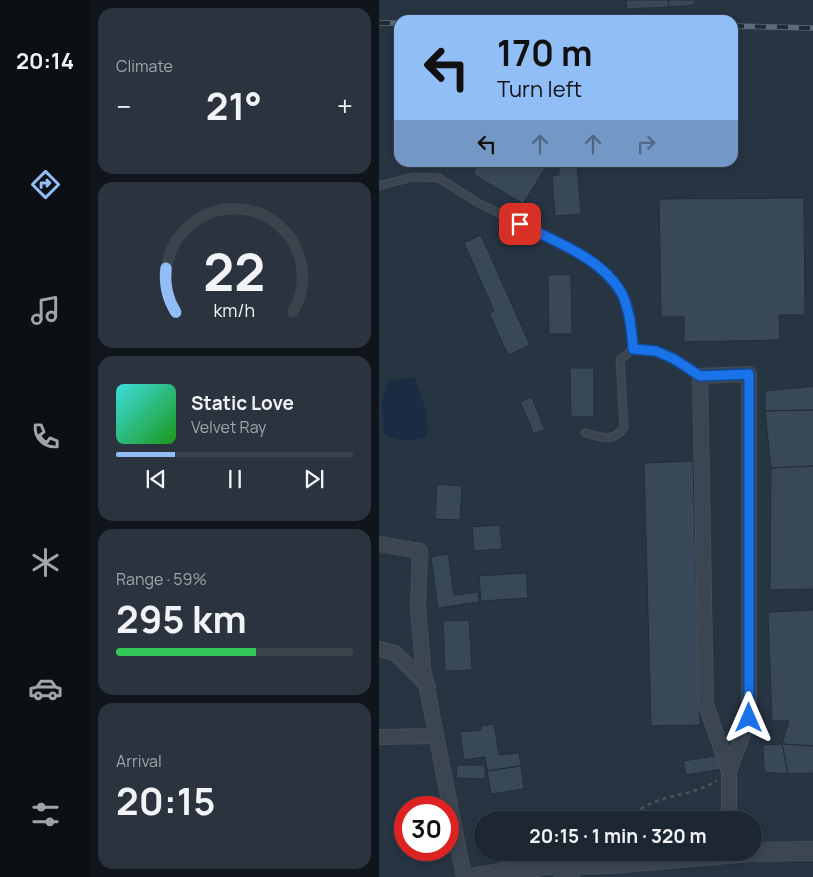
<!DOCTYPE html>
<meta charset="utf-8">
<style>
body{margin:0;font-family:Manrope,sans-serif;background:#2a333e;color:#f1f3f6;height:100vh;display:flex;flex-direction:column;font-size:19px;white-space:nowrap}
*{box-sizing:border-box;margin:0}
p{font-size:16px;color:#a0a5ac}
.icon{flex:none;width:28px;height:28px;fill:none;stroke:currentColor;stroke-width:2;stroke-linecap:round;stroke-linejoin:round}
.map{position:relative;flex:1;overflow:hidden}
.panel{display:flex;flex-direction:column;gap:8px;padding:8px;background:#10151c;width:289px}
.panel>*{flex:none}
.guide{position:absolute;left:15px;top:15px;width:344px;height:152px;border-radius:15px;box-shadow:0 2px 8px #0003,0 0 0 1px #3b444d;background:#92bef7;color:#111;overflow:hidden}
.speed{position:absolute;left:15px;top:796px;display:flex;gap:10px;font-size:25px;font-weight:700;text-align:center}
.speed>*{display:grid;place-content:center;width:65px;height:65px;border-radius:50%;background:#1d2732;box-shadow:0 2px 8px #0003,0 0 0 1px #3b444d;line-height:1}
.speed .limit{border:8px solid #d22;background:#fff;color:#111}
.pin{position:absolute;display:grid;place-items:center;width:42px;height:42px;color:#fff;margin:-21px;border-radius:10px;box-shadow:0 2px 8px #0006}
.me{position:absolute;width:55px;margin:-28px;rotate:0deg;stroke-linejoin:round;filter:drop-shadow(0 0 4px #0008)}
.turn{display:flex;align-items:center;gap:18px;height:105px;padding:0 20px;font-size:22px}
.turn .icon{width:65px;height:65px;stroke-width:2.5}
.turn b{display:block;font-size:35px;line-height:42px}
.lanes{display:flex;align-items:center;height:48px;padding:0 20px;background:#0003;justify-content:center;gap:25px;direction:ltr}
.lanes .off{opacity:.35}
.big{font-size:38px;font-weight:700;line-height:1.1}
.panel .widget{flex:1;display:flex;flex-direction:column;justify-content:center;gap:8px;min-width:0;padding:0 18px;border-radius:15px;background:#2a333e}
.panel .dial{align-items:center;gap:0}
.dial svg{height:130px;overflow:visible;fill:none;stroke:#3b444d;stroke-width:7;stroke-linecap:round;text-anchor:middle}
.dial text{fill:#f1f3f6;stroke:none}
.song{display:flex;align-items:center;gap:15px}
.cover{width:60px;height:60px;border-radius:8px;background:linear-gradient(135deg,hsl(180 70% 55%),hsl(120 70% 35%))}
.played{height:5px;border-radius:2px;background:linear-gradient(90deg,#92bef7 25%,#3b444d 25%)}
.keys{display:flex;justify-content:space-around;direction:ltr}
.heat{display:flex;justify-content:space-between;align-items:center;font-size:28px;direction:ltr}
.charge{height:8px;border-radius:4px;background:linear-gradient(90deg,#34c759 59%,#3b444d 0)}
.trip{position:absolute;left:95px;top:811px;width:288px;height:50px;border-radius:25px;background:#1d2732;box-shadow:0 2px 8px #0003,0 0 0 1px #3b444d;font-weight:700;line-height:50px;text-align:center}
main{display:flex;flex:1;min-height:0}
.menu{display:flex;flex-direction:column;width:90px;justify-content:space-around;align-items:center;background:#0c1014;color:#a0a5ac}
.menu .icon{width:35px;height:35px}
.menu .current{color:#92bef7}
.menu b{font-size:22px;color:#f1f3f6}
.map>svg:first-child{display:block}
</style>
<main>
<nav class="menu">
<b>20:14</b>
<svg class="icon current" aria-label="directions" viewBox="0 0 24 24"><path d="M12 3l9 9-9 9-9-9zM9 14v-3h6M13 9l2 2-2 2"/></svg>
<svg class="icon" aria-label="music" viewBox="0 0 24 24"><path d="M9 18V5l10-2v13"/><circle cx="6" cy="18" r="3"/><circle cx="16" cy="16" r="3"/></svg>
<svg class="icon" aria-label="phone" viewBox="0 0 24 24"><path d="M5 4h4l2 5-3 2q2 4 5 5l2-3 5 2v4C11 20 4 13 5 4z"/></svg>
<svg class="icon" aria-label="climate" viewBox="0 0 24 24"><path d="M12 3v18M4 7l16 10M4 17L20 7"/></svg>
<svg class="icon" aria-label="car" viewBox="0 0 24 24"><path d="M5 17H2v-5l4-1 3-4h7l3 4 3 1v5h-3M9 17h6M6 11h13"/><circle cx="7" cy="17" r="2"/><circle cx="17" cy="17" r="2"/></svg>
<svg class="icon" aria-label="filters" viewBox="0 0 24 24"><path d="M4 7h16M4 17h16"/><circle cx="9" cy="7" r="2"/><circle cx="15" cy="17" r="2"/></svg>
</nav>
<section class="panel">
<div class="widget"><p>Climate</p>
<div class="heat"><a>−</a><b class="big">21°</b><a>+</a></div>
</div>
<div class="widget dial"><svg viewBox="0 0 100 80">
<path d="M14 69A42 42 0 1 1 86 69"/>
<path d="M14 69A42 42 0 0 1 8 42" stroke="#92bef7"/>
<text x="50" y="56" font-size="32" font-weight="700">22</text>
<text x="50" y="72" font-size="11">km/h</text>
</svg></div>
<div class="widget">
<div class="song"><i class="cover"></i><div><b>Static Love</b><p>Velvet Ray</p></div></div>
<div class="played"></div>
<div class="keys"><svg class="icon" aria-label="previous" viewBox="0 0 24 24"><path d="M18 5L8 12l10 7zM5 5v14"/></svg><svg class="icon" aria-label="pause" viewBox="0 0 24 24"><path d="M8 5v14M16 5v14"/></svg><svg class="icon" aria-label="next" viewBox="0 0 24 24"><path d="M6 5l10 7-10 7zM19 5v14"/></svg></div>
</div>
<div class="widget"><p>Range · 59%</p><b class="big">295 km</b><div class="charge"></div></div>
<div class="widget"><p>Arrival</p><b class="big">20:15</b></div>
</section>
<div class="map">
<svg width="435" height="877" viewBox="0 0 435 877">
<rect width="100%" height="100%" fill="#273442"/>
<path fill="#192c41" d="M30 377 36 378C42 397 51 416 48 436 36 443 16 441 5 433L3 402 9 382Z"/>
<g fill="#394858" stroke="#222d39">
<polygon points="247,0 289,0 290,7 248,9"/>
<polygon points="289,0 315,0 316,5 290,7"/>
<polygon points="100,162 170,162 144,204 94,174"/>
<polygon points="198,165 202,214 176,216 173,176 180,175 180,167"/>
<polygon points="425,198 426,315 400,315 401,340 305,342 305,317 282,317 280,199"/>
<polygon points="102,235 151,345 129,355 110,313 115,311 85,243"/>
<polygon points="192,274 193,334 170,334 169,275"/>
<polygon points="191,368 215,368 215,417 192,417"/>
<polygon points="435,386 435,410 386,411 386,391"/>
<polygon points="153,397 166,430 155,434 141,402"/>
<polygon points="435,410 435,466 392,468 386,411"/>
<polygon points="314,461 321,725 272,726 265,463"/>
<polygon points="435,466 435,589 391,590 392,468"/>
<polygon points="58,484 83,486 81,520 56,519"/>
<polygon points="121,525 123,549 95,551 93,527"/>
<polygon points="69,554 75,595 99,592 100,602 59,608 52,557"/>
<polygon points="147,573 149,598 102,601 100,576"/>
<polygon points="435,610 435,746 403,744 410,721 393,721 389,612"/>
<polygon points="90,620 93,670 66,671 64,621"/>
<polygon points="115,724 120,755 140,753 142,766 108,771 106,757 85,760 81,732 102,730 102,726"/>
<polygon points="403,744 435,746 435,773 409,774"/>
<polygon points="403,744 409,774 385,772 384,745"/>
<polygon points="342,755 344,769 307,775 304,761"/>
<polygon points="78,765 106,765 106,779 77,778"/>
<polygon points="142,766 145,789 112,794 108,771"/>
</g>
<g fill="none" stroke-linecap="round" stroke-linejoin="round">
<defs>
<g id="service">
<polyline points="0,186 34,177 60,178 99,203 175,239 201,255 223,270 244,296 252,330 254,349"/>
<path d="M206 433C222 437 235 443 245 427L241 360 254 349C281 350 299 362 321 376"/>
</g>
<g id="minor">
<polyline points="0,544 41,551 39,607 44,668 85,877"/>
<polyline points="0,649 16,653 49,686"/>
<polyline points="0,737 57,736"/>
<polyline points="350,820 350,771 327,705 321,376 370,374 370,718 350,771"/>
<polyline points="170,865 193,877"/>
</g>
<g id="tertiary">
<polyline points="374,852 435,851"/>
<polyline points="97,877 170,865 233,864 371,852"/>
</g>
</defs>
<use href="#service" stroke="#454f5b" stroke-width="9"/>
<use href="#minor" stroke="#454f5b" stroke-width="16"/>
<use href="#tertiary" stroke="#454f5b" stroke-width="20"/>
<path stroke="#425a5b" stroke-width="2.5" stroke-dasharray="4 4" stroke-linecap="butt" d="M250 820C274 791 310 800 338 780"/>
<use href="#service" stroke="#3b4652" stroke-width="7"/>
<use href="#minor" stroke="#3b4652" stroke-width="14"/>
<use href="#tertiary" stroke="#3b4652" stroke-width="18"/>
<defs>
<g id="rail">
<polyline points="0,23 20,23"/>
<polyline points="354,26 435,28"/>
</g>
</defs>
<use href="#rail" stroke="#5d6a79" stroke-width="5.5"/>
<use href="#rail" stroke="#202b37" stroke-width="4" stroke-dasharray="11" stroke-linecap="butt"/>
</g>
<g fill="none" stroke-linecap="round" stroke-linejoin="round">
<defs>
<path id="route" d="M141 224C175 241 226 259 244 296 251 312 253 332 254 349L277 351 295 359 321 376 370 374V718"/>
</defs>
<use href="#route" stroke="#114b97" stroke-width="12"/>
<use href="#route" stroke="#1a73e8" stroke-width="9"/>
</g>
</svg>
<div class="speed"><div class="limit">30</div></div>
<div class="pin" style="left:141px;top:224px;background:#d93025"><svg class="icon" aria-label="arrive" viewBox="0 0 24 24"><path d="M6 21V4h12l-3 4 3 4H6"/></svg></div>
<svg class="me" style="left:370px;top:718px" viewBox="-20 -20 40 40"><path d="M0-17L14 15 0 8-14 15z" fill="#1a73e8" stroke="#fff" stroke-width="4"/></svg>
<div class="trip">20:15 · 1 min · 320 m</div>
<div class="guide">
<div class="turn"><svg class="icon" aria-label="left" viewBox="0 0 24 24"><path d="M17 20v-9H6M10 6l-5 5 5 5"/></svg><div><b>170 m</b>Turn left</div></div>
<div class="lanes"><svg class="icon" aria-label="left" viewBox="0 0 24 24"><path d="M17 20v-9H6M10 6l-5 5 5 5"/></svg><svg class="icon off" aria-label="ahead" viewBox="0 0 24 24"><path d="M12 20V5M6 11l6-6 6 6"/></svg><svg class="icon off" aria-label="ahead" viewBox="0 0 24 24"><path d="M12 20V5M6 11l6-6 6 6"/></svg><svg class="icon off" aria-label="right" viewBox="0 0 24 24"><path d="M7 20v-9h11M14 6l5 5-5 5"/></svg></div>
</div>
</div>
</main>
